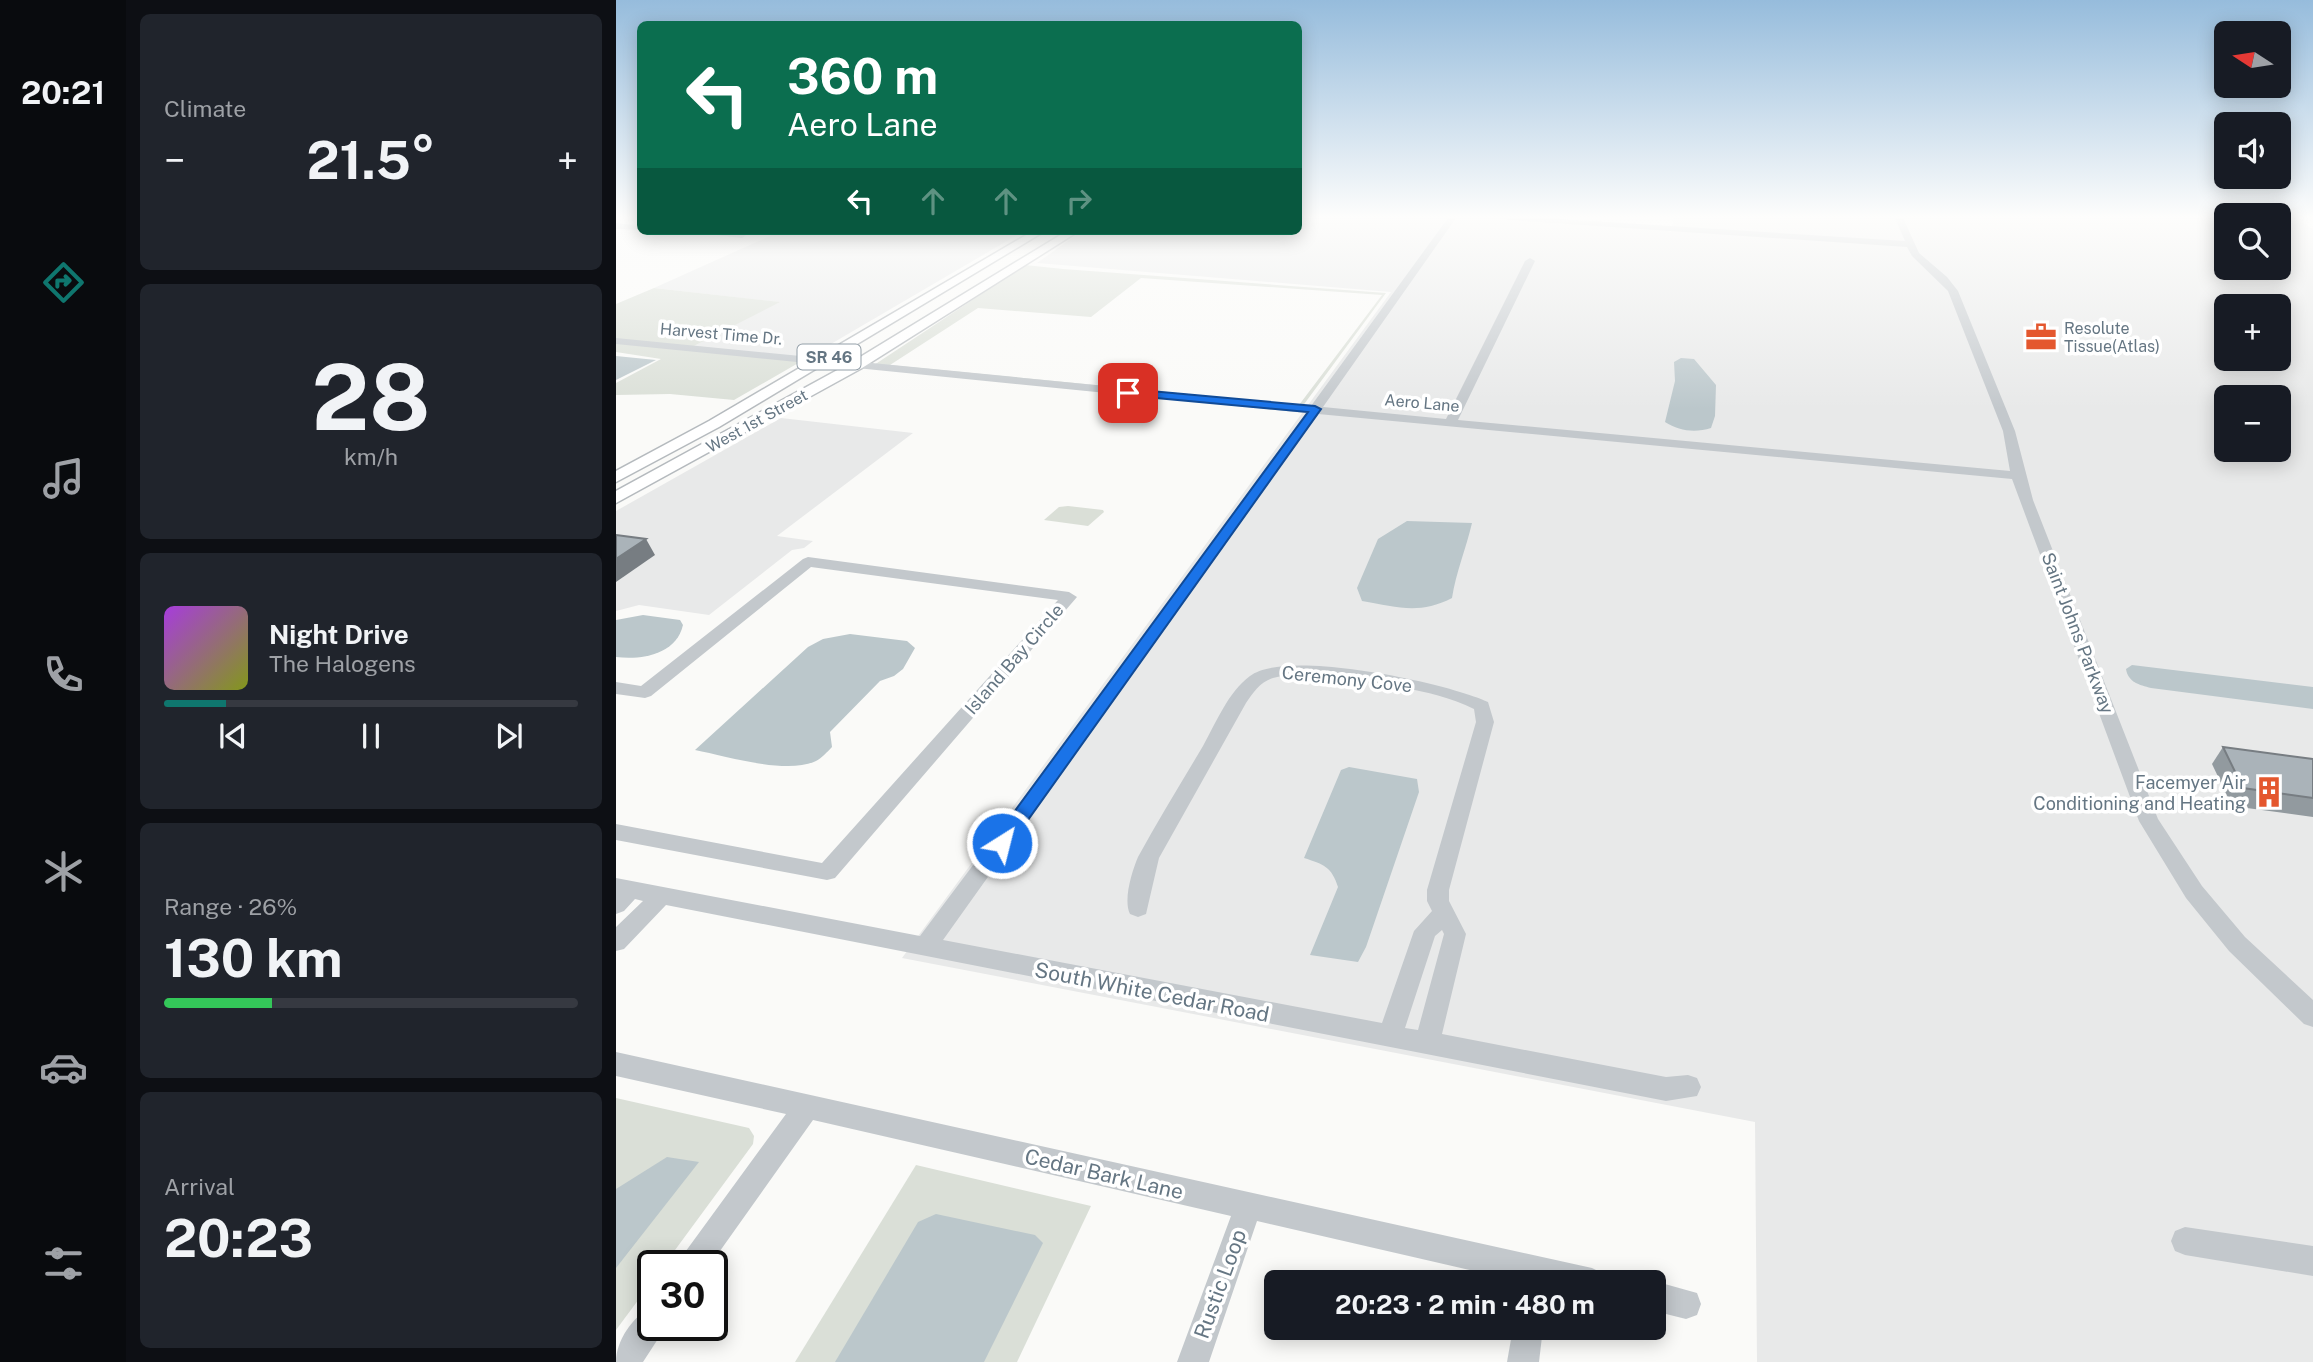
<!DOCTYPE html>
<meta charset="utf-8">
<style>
body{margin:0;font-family:"Public Sans",sans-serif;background:#20242c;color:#f1f3f6;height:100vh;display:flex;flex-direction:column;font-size:26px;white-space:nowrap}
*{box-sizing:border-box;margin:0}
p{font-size:23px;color:#9ea1a6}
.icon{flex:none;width:38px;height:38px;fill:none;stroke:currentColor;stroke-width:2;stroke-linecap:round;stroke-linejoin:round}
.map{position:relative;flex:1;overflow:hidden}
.sheet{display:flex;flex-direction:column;gap:14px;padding:14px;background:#0d0f14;width:490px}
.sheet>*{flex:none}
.hud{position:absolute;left:21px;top:21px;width:665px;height:214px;border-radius:10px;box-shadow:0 4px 18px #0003;background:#0b6e4f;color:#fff;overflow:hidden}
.needle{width:46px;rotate:282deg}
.tools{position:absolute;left:1598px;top:21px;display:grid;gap:14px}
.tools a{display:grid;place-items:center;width:77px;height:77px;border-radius:10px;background:#171b24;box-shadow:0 4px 18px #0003;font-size:35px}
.speed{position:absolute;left:21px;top:1250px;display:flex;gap:14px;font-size:35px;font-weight:700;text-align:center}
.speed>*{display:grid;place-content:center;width:91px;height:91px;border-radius:50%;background:#171b24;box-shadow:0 4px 18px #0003;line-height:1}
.speed .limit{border:4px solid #111;border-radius:10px;background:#fff;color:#111}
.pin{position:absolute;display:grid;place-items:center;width:60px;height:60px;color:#fff;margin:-30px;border-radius:14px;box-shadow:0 4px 10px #0006}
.me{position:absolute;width:77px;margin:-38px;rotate:36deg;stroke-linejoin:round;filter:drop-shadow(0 0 5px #0008)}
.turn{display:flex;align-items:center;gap:24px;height:147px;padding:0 35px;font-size:32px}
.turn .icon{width:91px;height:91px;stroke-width:2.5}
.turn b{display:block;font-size:49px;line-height:60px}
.lanes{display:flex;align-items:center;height:66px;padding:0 35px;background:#0003;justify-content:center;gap:35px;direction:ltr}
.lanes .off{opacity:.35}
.big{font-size:52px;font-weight:700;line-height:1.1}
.sheet .card{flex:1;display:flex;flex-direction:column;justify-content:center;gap:10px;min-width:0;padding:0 24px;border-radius:10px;background:#20242c}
.sheet .dial{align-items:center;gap:0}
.dial b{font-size:91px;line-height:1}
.song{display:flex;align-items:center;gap:21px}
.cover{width:84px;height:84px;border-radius:10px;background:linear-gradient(135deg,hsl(280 70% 55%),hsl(70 70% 35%))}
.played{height:7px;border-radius:4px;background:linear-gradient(90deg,#0f766e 15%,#363941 15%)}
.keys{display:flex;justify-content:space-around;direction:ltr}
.heat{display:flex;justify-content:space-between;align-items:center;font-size:38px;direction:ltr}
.charge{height:10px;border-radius:5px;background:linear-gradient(90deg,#34c759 26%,#363941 0)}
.trip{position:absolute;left:648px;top:1270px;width:402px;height:70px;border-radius:10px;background:#171b24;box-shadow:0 4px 18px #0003;font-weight:700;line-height:70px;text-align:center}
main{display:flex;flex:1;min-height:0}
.dock{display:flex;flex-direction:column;width:126px;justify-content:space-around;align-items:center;background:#090b0e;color:#9ea1a6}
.dock .icon{width:49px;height:49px}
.dock .active{color:#0f766e}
.dock b{font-size:32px;color:#f1f3f6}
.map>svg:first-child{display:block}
</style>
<main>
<nav class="dock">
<b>20:21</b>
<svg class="icon active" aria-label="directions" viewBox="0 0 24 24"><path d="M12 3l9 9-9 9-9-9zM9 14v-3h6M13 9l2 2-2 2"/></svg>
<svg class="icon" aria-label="music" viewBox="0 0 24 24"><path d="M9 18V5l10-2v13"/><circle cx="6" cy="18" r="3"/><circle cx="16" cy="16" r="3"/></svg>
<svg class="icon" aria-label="phone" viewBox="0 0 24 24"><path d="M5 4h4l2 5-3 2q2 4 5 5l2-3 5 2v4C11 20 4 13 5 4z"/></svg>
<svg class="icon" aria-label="climate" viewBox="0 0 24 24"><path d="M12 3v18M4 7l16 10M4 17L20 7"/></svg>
<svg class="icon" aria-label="car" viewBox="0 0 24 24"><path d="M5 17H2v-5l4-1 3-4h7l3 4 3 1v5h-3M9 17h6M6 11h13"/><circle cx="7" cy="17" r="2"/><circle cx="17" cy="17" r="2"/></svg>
<svg class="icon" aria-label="filters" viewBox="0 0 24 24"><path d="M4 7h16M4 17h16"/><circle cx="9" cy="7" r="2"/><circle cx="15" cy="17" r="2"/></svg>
</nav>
<section class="sheet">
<div class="card"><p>Climate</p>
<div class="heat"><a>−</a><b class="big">21.5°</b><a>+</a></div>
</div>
<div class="card dial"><b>28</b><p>km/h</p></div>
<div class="card">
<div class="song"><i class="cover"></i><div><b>Night Drive</b><p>The Halogens</p></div></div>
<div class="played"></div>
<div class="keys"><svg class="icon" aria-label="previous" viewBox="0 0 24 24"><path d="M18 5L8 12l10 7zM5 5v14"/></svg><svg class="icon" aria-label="pause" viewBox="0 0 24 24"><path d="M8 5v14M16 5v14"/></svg><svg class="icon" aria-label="next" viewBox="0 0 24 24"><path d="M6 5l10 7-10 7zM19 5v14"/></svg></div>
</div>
<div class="card"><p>Range · 26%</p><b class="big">130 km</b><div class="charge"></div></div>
<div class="card"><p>Arrival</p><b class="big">20:23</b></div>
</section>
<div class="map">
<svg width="1697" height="1362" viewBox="0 0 1697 1362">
<rect width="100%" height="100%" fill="#fafaf8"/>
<g fill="#e8e9e9" fill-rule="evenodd">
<path d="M683 218H891L1053 228 1052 231 1055 232 1058 218H1610V268H1662L1663 218H1678L1697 229V1362H1141L1139 1122 286 958 775 292 421 263 466 231H682ZM1610 306H1662V359H1610ZM1610 397H1662V450H1610Z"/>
<polygon points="165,231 408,231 191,358 76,347 162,302 38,288"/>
<polygon points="165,418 297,433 161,536 197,541 188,548 176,550 93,615 23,605 0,611 0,511"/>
</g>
<g fill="#dadfd7" fill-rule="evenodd">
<path d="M409 265 447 269 770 293 686 407 255 367ZM525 278 766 295 683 405 274 365 362 308 475 317Z"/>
<polygon points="38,288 164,302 78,346 191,358 118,400 54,394 0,395 0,383 45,359 0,352 0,304"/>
<polygon points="452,506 487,510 488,512 472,526 428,520 443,507"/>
<polygon points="0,1098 133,1128 138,1136 137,1144 48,1265 37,1265 37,1280 0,1330"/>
<polygon points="300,1165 475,1206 401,1362 179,1362"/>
</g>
<g fill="#bbc7cb">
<polygon points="0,356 40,360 0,380"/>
<path d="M1065 358 1078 359 1100 385 1099 416 1095 428C1079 433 1063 431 1049 422L1059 381 1058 362Z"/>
<path d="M791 521 856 523C850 549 840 572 836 598 803 615 781 607 746 601L741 588 762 539Z"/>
<path d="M27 615 64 620 67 625C60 655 25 660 0 657V620Z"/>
<path d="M234 634 291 641 299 648 287 669 278 676 264 681 214 732 216 747C211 752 206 758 200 761 171 775 110 756 79 750L192 647 207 639Z"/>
<path d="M1516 665 1697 687V709L1535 688C1523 685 1512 682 1510 669Z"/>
<path d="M733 767 801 779 803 792 750 947 742 962 694 955 722 887C716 867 707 864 688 858L725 770Z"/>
<polygon points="51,1157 83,1162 0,1268 0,1189"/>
<polygon points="320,1214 419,1235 427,1243 368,1362 219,1362 302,1222"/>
</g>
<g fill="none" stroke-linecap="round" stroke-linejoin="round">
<defs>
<g id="major">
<polygon points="417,231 429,231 103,427 0,482 0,471 93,421"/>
<polygon points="451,231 463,231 246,368 0,503 0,491 236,362"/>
</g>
</defs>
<use href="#major" stroke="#b5babe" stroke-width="3"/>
<g fill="#c3c8cc" fill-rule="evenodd">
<path d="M832 218H840L707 407 830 419 909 261 914 258 919 261 842 420 1394 471 1387 431 1332 291 1296 256 1291 247 892 220 888 218H929L1289 241 1279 218H1287L1303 253 1331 277 1342 291 1399 431 1417 500 1542 819 1586 886 1629 937 1697 1000V1027L1688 1024 1613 951 1570 898 1523 821 1396 479 702 414 327 940 766 1023 798 931 816 911 811 901V890L860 722 858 709C813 687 760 684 710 679 693 678 674 673 657 678 644 682 637 693 630 703L543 858 530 914 522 917 514 914C507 900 516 871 522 857 543 819 565 783 587 746 600 723 612 692 634 676 670 648 831 683 872 702L878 722 833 890V901L850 934 826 1034 1050 1077 1072 1075 1081 1078 1085 1087 1081 1096 1050 1101 50 905 8 949 0 951V927L27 901 19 899 8 911 0 914V878L304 936 535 627 690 413 0 344V338L695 406ZM826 930 828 934 802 1030 789 1028 819 936Z"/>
<polygon points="0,223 24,226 24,230 0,229"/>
<polygon points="68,231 106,231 130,235 126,238"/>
<polygon points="192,557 453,592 461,597 219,878 211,880 0,840 0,824 206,863 442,600 195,567 35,696 29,698 0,694 0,682 25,686 187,559"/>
<polygon points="0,1052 976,1268 986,1273 991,1283 910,1283 641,1221 593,1362 561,1362 615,1216 197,1120 94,1265 62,1265 67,1255 170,1114 0,1076"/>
<polygon points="1569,1227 1697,1246 1697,1276 1569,1255 1559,1251 1555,1241 1559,1231"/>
<polygon points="1038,1281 1081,1293 1085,1304 1081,1315 1070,1319 1038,1311 1038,1283 1034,1283"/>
<path d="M37 1307V1325H51L27 1362H0C0 1341 17 1315 37 1307Z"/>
<polygon points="897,1328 927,1328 923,1362 891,1362"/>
</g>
<use href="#major" fill="#fff" fill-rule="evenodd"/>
</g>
<polygon fill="#929a9f" points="1607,747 1697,759 1697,817 1616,806 1596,764"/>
<polygon fill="#777d82" points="30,539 39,555 0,582 0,559"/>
<g fill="#aab3b9" stroke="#777d82" stroke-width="2">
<polygon points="0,535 30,539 0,559"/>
<polygon points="1607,747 1697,759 1697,798 1627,788"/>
</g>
<linearGradient id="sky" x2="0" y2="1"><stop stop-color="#96bcdc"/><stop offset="0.53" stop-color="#fdfdfc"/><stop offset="1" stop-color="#fdfdfc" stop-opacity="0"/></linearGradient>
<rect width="1697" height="409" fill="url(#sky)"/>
<polygon fill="#1a73e8" stroke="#114b97" stroke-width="2" points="512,389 699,406 705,409 392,848 386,850 379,848 376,843 379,838 692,412 508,395 507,393"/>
<defs>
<symbol id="office-bare" viewBox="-9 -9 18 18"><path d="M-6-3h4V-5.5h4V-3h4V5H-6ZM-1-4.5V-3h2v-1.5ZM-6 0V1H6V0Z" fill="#e4572e" stroke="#fff" stroke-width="2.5" paint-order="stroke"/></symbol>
<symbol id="building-bare" viewBox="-9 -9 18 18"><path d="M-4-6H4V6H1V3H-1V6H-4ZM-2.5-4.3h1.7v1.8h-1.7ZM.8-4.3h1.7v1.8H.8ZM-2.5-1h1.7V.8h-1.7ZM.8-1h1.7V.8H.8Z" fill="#e4572e" stroke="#fff" stroke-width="2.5" paint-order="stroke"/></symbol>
</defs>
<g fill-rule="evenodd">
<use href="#office-bare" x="1403" y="315" width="44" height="44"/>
<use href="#building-bare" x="1631" y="770" width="44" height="44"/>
</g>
<g text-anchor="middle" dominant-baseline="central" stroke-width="7" stroke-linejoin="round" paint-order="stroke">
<g font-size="16" fill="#657683" stroke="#fff" text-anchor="start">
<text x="1448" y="328">Resolute<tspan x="1448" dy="18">Tissue(Atlas)</tspan></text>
</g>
<g font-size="16" fill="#657683" stroke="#fff">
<text transform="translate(105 334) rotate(5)">Harvest Time Dr.</text>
<text transform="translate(806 403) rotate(5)">Aero Lane</text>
<text transform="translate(141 421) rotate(-29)">West 1st Street</text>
</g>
<rect fill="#fff" stroke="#939fa8" stroke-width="2" x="181.5" y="344.5" width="63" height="25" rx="5"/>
<g font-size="16" font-weight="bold" fill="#657683">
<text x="213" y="357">SR 46</text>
</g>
<g font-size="18" fill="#657683" stroke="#fff">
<text transform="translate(1462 633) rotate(69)">Saint Johns Parkway</text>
<text transform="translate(398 659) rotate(-49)">Island Bay Circle</text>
<text transform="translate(731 679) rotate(6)">Ceremony Cove</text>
</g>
<g font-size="18" fill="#657683" stroke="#fff" text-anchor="end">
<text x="1630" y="782">Facemyer Air<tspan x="1630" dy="21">Conditioning and Heating</tspan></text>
</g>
<g font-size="21" fill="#657683" stroke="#fff">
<text transform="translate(536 992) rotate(11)">South White Cedar Road</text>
<text transform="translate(488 1174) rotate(13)">Cedar Bark Lane</text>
<text transform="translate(604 1284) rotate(-70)">Rustic Loop</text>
</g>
</g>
</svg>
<div class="tools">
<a><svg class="needle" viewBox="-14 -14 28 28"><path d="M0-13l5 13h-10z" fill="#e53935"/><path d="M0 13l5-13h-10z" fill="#9ea1a6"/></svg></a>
<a><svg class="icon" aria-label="sound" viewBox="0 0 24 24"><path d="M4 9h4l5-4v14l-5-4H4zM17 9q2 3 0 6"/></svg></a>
<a><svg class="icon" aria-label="search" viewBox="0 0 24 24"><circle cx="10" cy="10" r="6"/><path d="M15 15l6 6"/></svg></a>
<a>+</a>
<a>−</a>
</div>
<div class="speed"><div class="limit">30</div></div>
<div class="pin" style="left:512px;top:393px;background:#d93025"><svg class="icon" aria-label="arrive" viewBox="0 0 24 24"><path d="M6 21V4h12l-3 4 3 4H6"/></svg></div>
<svg class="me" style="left:386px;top:843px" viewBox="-20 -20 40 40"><circle r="17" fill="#1a73e8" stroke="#fff" stroke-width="3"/><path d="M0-11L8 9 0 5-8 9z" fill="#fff"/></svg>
<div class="trip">20:23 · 2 min · 480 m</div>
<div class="hud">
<div class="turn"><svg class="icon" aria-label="left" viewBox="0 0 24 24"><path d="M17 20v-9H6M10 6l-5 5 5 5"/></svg><div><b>360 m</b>Aero Lane</div></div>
<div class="lanes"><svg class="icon" aria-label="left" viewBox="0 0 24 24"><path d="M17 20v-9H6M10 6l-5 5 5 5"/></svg><svg class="icon off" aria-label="ahead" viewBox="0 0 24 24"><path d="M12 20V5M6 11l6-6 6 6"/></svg><svg class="icon off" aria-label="ahead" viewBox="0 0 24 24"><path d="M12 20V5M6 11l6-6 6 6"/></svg><svg class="icon off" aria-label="right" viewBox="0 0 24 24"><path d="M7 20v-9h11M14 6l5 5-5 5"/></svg></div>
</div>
</div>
</main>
